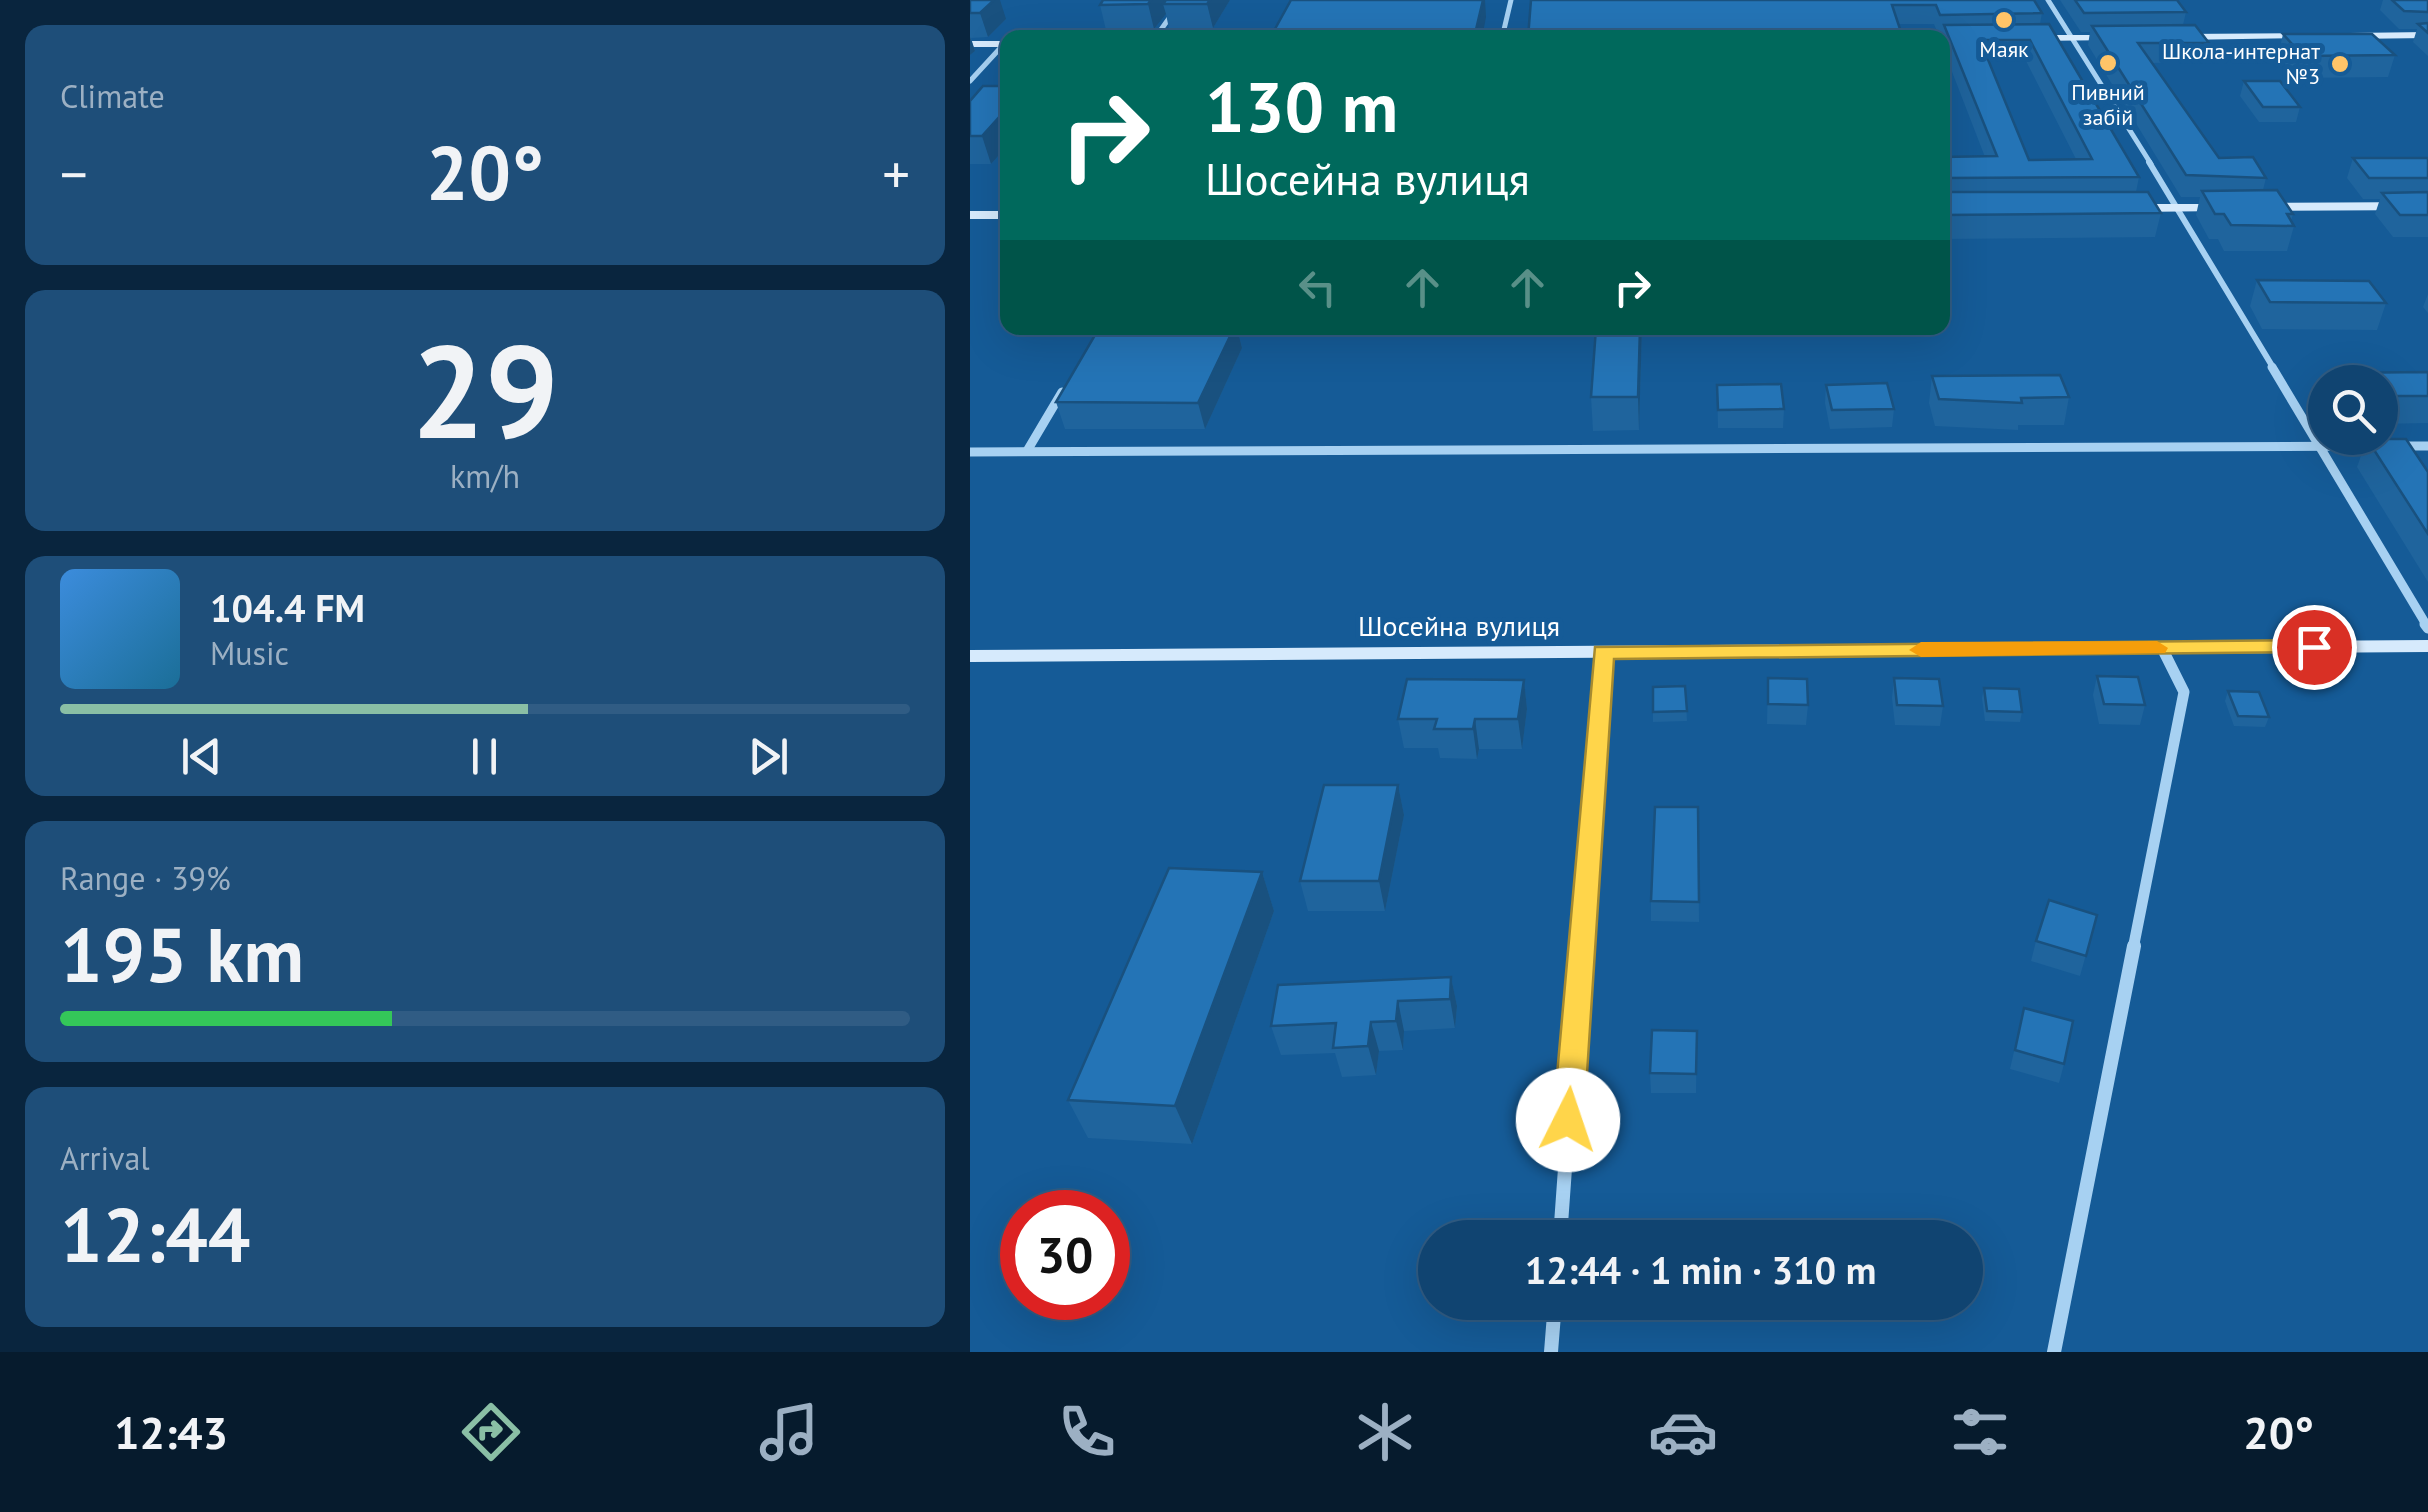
<!DOCTYPE html>
<meta charset="utf-8">
<style>
body{margin:0;font-family:"PT Sans",sans-serif;background:#1e4e79;color:#f1f3f6;height:100vh;display:flex;flex-direction:column;font-size:38px;white-space:nowrap}
*{box-sizing:border-box;margin:0}
p{font-size:32px;color:#9cb0c3}
.icon{flex:none;width:55px;height:55px;fill:none;stroke:currentColor;stroke-width:2;stroke-linecap:round;stroke-linejoin:round}
.map{position:relative;flex:1;overflow:hidden}
.sheet{display:flex;flex-direction:column;gap:25px;padding:25px;background:#09253e;width:970px}
.sheet>*{flex:none}
.hud{position:absolute;left:30px;top:30px;width:950px;height:305px;border-radius:20px;box-shadow:0 10px 40px #0002,0 0 0 2px #305c84;background:#00695c;color:#fff;overflow:hidden}
.fabs{position:absolute;left:1338px;top:365px;display:grid;gap:20px}
.fabs a{display:grid;place-items:center;width:90px;height:90px;border-radius:50%;background:#104471;box-shadow:0 10px 40px #0002,0 0 0 2px #305c84;font-size:50px}
.speed{position:absolute;left:30px;top:1190px;display:flex;gap:20px;font-size:50px;font-weight:700;text-align:center}
.speed>*{display:grid;place-content:center;width:130px;height:130px;border-radius:50%;background:#104471;box-shadow:0 10px 40px #0002,0 0 0 2px #305c84;line-height:1}
.speed .limit{border:15px solid #d22;background:#fff;color:#111}
.pin{position:absolute;display:grid;place-items:center;width:85px;height:85px;color:#fff;margin:-42px;border:5px solid #fff;border-radius:50%;box-shadow:0 2px 10px #0007}
.me{position:absolute;width:110px;margin:-55px;rotate:4deg;stroke-linejoin:round;filter:drop-shadow(0 0 8px #0008)}
.turn{display:flex;align-items:center;gap:35px;height:210px;padding:0 40px;font-size:45px}
.turn .icon{width:130px;height:130px;stroke-width:2.5}
.turn b{display:block;font-size:70px;line-height:85px}
.lanes{display:flex;align-items:center;height:95px;padding:0 40px;background:#0003;justify-content:center;gap:50px;direction:ltr}
.lanes .off{opacity:.35}
.big{font-size:75px;font-weight:600;line-height:1.1}
.sheet .widget{flex:1;display:flex;flex-direction:column;justify-content:center;gap:15px;min-width:0;padding:0 35px;border-radius:20px;background:#1e4e79}
.sheet .dial{align-items:center;gap:0}
.dial b{font-size:130px;line-height:1}
.song{display:flex;align-items:center;gap:30px}
.cover{width:120px;height:120px;border-radius:15px;background:linear-gradient(135deg,hsl(210 70% 55%),hsl(200 70% 35%))}
.played{height:10px;border-radius:5px;background:linear-gradient(90deg,#8abfa5 55%,#305c84 55%)}
.keys{display:flex;justify-content:space-around;direction:ltr}
.heat{display:flex;justify-content:space-between;align-items:center;font-size:55px;direction:ltr}
.charge{height:15px;border-radius:8px;background:linear-gradient(90deg,#34c759 39%,#305c84 0)}
.trip{position:absolute;left:448px;top:1220px;width:565px;height:100px;border-radius:50px;background:#104471;box-shadow:0 10px 40px #0002,0 0 0 2px #305c84;font-weight:600;line-height:100px;text-align:center}
.menu{display:flex;height:160px;justify-content:space-around;align-items:center;background:#061b2d;color:#9cb0c3}
.menu .icon{width:70px;height:70px}
.menu .active{color:#8abfa5}
.menu b{font-size:45px;color:#f1f3f6}
main{display:flex;flex:1;min-height:0}
.map>svg:first-child{display:block}
</style>
<main>
<section class="sheet">
<div class="widget"><p>Climate</p>
<div class="heat"><a>−</a><b class="big">20°</b><a>+</a></div>
</div>
<div class="widget dial"><b>29</b><p>km/h</p></div>
<div class="widget">
<div class="song"><i class="cover"></i><div><b>104.4 FM</b><p>Music</p></div></div>
<div class="played"></div>
<div class="keys"><svg class="icon" aria-label="previous" viewBox="0 0 24 24"><path d="M18 5L8 12l10 7zM5 5v14"/></svg><svg class="icon" aria-label="pause" viewBox="0 0 24 24"><path d="M8 5v14M16 5v14"/></svg><svg class="icon" aria-label="next" viewBox="0 0 24 24"><path d="M6 5l10 7-10 7zM19 5v14"/></svg></div>
</div>
<div class="widget"><p>Range · 39%</p><b class="big">195 km</b><div class="charge"></div></div>
<div class="widget"><p>Arrival</p><b class="big">12:44</b></div>
</section>
<div class="map">
<svg width="1458" height="1352" viewBox="0 0 1458 1352">
<rect width="100%" height="100%" fill="#155b97"/>
<g fill="none" stroke-linecap="round" stroke-linejoin="round">
<g stroke="#a7d1f2" stroke-width="5">
<polyline points="1078,0 1181,164"/>
<polyline points="185,38 212,0"/>
<polyline points="532,38 541,0"/>
<polyline points="0,81 34,44"/>
</g>
<polyline stroke="#a7d1f2" stroke-width="6" points="1179,162 1304,369"/>
<g stroke="#a7d1f2" stroke-width="9">
<polyline points="1302,367 1457,626"/>
<polyline points="1429,446 1458,446"/>
<polyline points="57,451 92,392"/>
<polyline points="0,452 1407,446"/>
</g>
<g stroke="#a7d1f2" stroke-width="11">
<polyline points="1455,624 1458,628"/>
<polyline points="611,949 633,652"/>
<polyline points="1163,949 1214,692 1192,648"/>
</g>
<g stroke="#a7d1f2" stroke-width="14">
<polyline points="590,1238 611,946"/>
<polyline points="581,1352 585,1302"/>
<polyline points="1084,1352 1164,946"/>
</g>
<g fill="#d6eafc" fill-rule="evenodd">
<polygon points="1458,32 1458,38 1380,39 1375,36 1380,33"/>
<polygon points="1336,33 1340,38 1210,40 1205,37 1210,34"/>
<polygon points="1146,35 1150,40 1060,41 1055,38 1060,35"/>
<rect x="0" y="41" width="38" height="6"/>
<polygon points="1458,202 1458,210 1294,211 1288,207 1294,203"/>
<polygon points="1250,204 1255,205 1255,211 1164,212 1158,208 1164,204"/>
<rect x="0" y="211" width="38" height="8"/>
<polygon points="1458,640 1458,652 0,662 0,650"/>
</g>
</g>
<g fill="#1f649d" fill-rule="evenodd">
<polygon points="0,0 36,19 18,37 1,38 5,51 0,55"/>
<polygon points="260,0 243,28 199,29 196,14 184,29 136,30 130,5"/>
<path d="M561 0H1064L1072 13 1070 24 1169 177 1166 192 1191 213 1185 237 972 239V157H1015L972 46 974 34H968L964 24H929ZM1019 61H1056L1106 159 1059 160Z"/>
<polygon points="1090,0 1207,0 1216,12 1213,25 1239,43 1234,62 1181,63 1249,158 1296,178 1293,190 1323,214 1321,221 1324,226 1317,251 1254,251 1248,239 1239,239 1226,215 1230,197 1211,197 1118,45 1120,32 1111,32"/>
<polygon points="1413,0 1458,0 1458,56 1443,42 1447,29 1429,29 1410,10"/>
<polygon points="1313,34 1425,55 1418,77 1327,78 1308,56"/>
<polygon points="1274,81 1330,107 1326,122 1289,122 1270,96"/>
<polygon points="38,86 38,145 21,164 0,164 0,101"/>
<polygon points="1383,158 1458,158 1458,237 1423,237 1405,214 1410,199 1393,199 1377,178"/>
<polygon points="1287,280 1416,303 1407,330 1292,329 1280,306"/>
<polygon points="1458,294 1458,313 1453,307"/>
<polygon points="129,328 267,328 272,348 235,429 95,429 86,402"/>
<polygon points="626,328 672,328 669,430 623,431 621,397"/>
<polygon points="1458,372 1458,423 1410,424 1410,382 1360,382 1363,373"/>
<polygon points="962,376 1099,397 1094,425 1048,425 1048,430 965,426 959,403"/>
<polygon points="747,385 814,409 813,428 748,428"/>
<polygon points="856,385 924,409 922,427 860,429 855,403"/>
<polygon points="1397,439 1458,472 1458,582 1387,467"/>
<polygon points="1127,676 1175,705 1170,725 1129,724 1123,695"/>
<polygon points="798,678 838,705 836,725 797,724"/>
<polygon points="924,678 973,706 970,726 925,725 922,698"/>
<polygon points="554,680 557,709 552,749 509,749 507,759 470,758 468,748 434,748 428,719"/>
<polygon points="715,686 717,721 683,722 683,687"/>
<polygon points="1014,688 1052,712 1050,722 1015,721 1012,698"/>
<polygon points="1258,691 1299,717 1295,727 1264,726 1255,701"/>
<polygon points="428,785 434,815 415,911 338,911 330,881"/>
<polygon points="728,807 729,922 681,921 681,901"/>
<polygon points="292,872 304,911 222,1144 118,1138 98,1100"/>
<polygon points="1127,915 1110,976 1061,961 1066,941"/>
<polygon points="481,977 487,1006 485,1028 434,1031 433,1050 409,1051 406,1075 372,1077 365,1053 311,1055 301,1026"/>
<polygon points="1054,1008 1094,1064 1089,1083 1040,1069"/>
<polygon points="727,1031 726,1093 681,1093 680,1073"/>
</g>
<g fill="#19517f">
<polygon points="24,0 30,0 36,19 18,37 10,13"/>
<polygon points="181,0 207,0 193,4 196,14 184,29 178,4"/>
<polygon points="240,0 260,0 243,28 237,4"/>
<polygon points="506,0 515,0 516,17 512,38 504,38"/>
<polygon points="0,37 5,51 0,55"/>
<polygon points="32,114 38,130 38,145 21,164 12,136"/>
<polygon points="264,328 267,328 272,348 235,429 228,403"/>
<polygon points="670,328 672,328 669,430 668,397"/>
<polygon points="554,680 557,709 552,749 548,719"/>
<polygon points="505,719 509,749 507,759 503,729"/>
<polygon points="428,785 434,815 415,911 409,881"/>
<polygon points="292,872 304,911 222,1144 205,1106"/>
<polygon points="481,977 487,1006 485,1028 480,999"/>
<polygon points="428,1001 434,1031 433,1050 426,1021"/>
<polygon points="401,1022 409,1051 406,1075 398,1046"/>
</g>
<g fill="#2474b6" stroke="#19517f" stroke-width="2.5" fill-rule="evenodd">
<polygon points="0,0 24,0 10,13 0,13"/>
<polygon points="133,0 181,0 178,4 130,5"/>
<polygon points="196,0 240,0 237,4 193,4"/>
<polygon points="321,0 513,0 504,38 300,38"/>
<polygon points="561,0 1064,0 1072,13 970,15 966,5 922,5 933,38 558,38"/>
<polygon points="1105,0 1207,0 1216,12 1114,13"/>
<polygon points="1422,0 1458,0 1458,12 1434,11"/>
<polygon points="1458,23 1458,33 1448,24"/>
<path d="M1079 24 1169 177 975 178 972 190V157L1027 156 974 25ZM1010 40H1060L1122 159 1059 160Z"/>
<polygon points="1225,25 1239,43 1168,43 1249,158 1283,157 1296,178 1216,175 1122,26"/>
<polygon points="1313,34 1402,34 1425,55 1333,56"/>
<polygon points="1274,81 1310,81 1330,107 1293,107"/>
<polygon points="13,86 38,86 38,113 32,114 12,136 0,136 0,101"/>
<polygon points="1383,158 1458,158 1458,178 1399,178"/>
<polygon points="1307,190 1323,214 1317,214 1324,226 1261,225 1254,214 1245,214 1232,191"/>
<polygon points="972,192 1178,192 1191,213 972,215"/>
<polygon points="1458,192 1458,215 1430,215 1412,193"/>
<polygon points="1287,280 1399,281 1416,303 1300,302"/>
<polygon points="129,328 264,328 228,403 86,402"/>
<polygon points="626,328 670,328 668,397 621,397"/>
<polygon points="1458,372 1458,396 1410,396 1410,382 1370,382 1363,373"/>
<polygon points="1090,375 1099,397 1051,398 1052,403 969,399 962,376"/>
<polygon points="917,383 924,409 862,410 856,385"/>
<polygon points="811,384 814,409 748,410 747,385"/>
<polygon points="1397,439 1436,439 1458,472 1458,534"/>
<polygon points="1127,676 1168,677 1175,705 1134,704"/>
<polygon points="798,678 837,679 838,705 798,704"/>
<polygon points="924,678 969,679 973,706 927,705"/>
<polygon points="437,679 554,680 548,719 505,719 503,729 464,729 467,719 428,719"/>
<polygon points="715,686 717,711 683,712 683,687"/>
<polygon points="1014,688 1049,689 1052,712 1017,711"/>
<polygon points="1258,691 1289,692 1299,717 1268,716"/>
<polygon points="354,785 428,785 409,881 330,881"/>
<polygon points="685,807 728,807 729,902 681,901"/>
<polygon points="199,868 292,872 205,1106 98,1100"/>
<polygon points="1079,900 1127,915 1116,956 1066,941"/>
<polygon points="481,977 480,999 428,1001 426,1021 401,1022 398,1046 363,1048 366,1023 301,1026 308,985"/>
<polygon points="1054,1008 1103,1021 1094,1064 1045,1050"/>
<polygon points="682,1030 727,1031 726,1074 680,1073"/>
</g>
<polygon fill="#ffd54a" stroke="#a68a30" stroke-width="2.5" points="1344,640 1352,642 1352,652 644,659 614,1120 609,1130 598,1134 588,1130 583,1120 625,647"/>
<polygon fill="#f59e0b" points="1187,641 1198,648 1195,653 951,657 939,650 951,642"/>
<g fill="#ffc468" stroke="#155b97" stroke-width="4">
<circle cx="1034" cy="20" r="10"/>
<circle cx="1138" cy="63" r="10"/>
<circle cx="1370" cy="64" r="10"/>
</g>
<g text-anchor="middle" dominant-baseline="central" stroke-width="10" stroke-linejoin="round" paint-order="stroke">
<g font-size="22" fill="#fff" stroke="#155b97">
<text x="1034" y="49">Маяк</text>
<text x="1350" y="51" text-anchor="end">Школа-интернат<tspan x="1350" dy="25">№3</tspan></text>
<text x="1138" y="92">Пивний<tspan x="1138" dy="25">забій</tspan></text>
</g>
<g font-size="28" fill="#fff" stroke="#155b97">
<text x="489" y="625">Шосейна вулиця</text>
</g>
</g>
</svg>
<div class="fabs">
<a><svg class="icon" aria-label="search" viewBox="0 0 24 24"><circle cx="10" cy="10" r="6"/><path d="M15 15l6 6"/></svg></a>
</div>
<div class="speed"><div class="limit">30</div></div>
<div class="pin" style="left:1344px;top:647px;background:#d93025"><svg class="icon" aria-label="arrive" viewBox="0 0 24 24"><path d="M6 21V4h12l-3 4 3 4H6"/></svg></div>
<svg class="me" style="left:598px;top:1120px" viewBox="-20 -20 40 40"><circle r="19" fill="#fff"/><path d="M0-13L10 11 0 6-10 11z" fill="#ffd54a"/></svg>
<div class="trip">12:44 · 1 min · 310 m</div>
<div class="hud">
<div class="turn"><svg class="icon" aria-label="right" viewBox="0 0 24 24"><path d="M7 20v-9h11M14 6l5 5-5 5"/></svg><div><b>130 m</b>Шосейна вулиця</div></div>
<div class="lanes"><svg class="icon off" aria-label="left" viewBox="0 0 24 24"><path d="M17 20v-9H6M10 6l-5 5 5 5"/></svg><svg class="icon off" aria-label="ahead" viewBox="0 0 24 24"><path d="M12 20V5M6 11l6-6 6 6"/></svg><svg class="icon off" aria-label="ahead" viewBox="0 0 24 24"><path d="M12 20V5M6 11l6-6 6 6"/></svg><svg class="icon" aria-label="right" viewBox="0 0 24 24"><path d="M7 20v-9h11M14 6l5 5-5 5"/></svg></div>
</div>
</div>
</main>
<nav class="menu">
<b>12:43</b>
<svg class="icon active" aria-label="directions" viewBox="0 0 24 24"><path d="M12 3l9 9-9 9-9-9zM9 14v-3h6M13 9l2 2-2 2"/></svg>
<svg class="icon" aria-label="music" viewBox="0 0 24 24"><path d="M9 18V5l10-2v13"/><circle cx="6" cy="18" r="3"/><circle cx="16" cy="16" r="3"/></svg>
<svg class="icon" aria-label="phone" viewBox="0 0 24 24"><path d="M5 4h4l2 5-3 2q2 4 5 5l2-3 5 2v4C11 20 4 13 5 4z"/></svg>
<svg class="icon" aria-label="climate" viewBox="0 0 24 24"><path d="M12 3v18M4 7l16 10M4 17L20 7"/></svg>
<svg class="icon" aria-label="car" viewBox="0 0 24 24"><path d="M5 17H2v-5l4-1 3-4h7l3 4 3 1v5h-3M9 17h6M6 11h13"/><circle cx="7" cy="17" r="2"/><circle cx="17" cy="17" r="2"/></svg>
<svg class="icon" aria-label="filters" viewBox="0 0 24 24"><path d="M4 7h16M4 17h16"/><circle cx="9" cy="7" r="2"/><circle cx="15" cy="17" r="2"/></svg>
<b>20°</b>
</nav>
